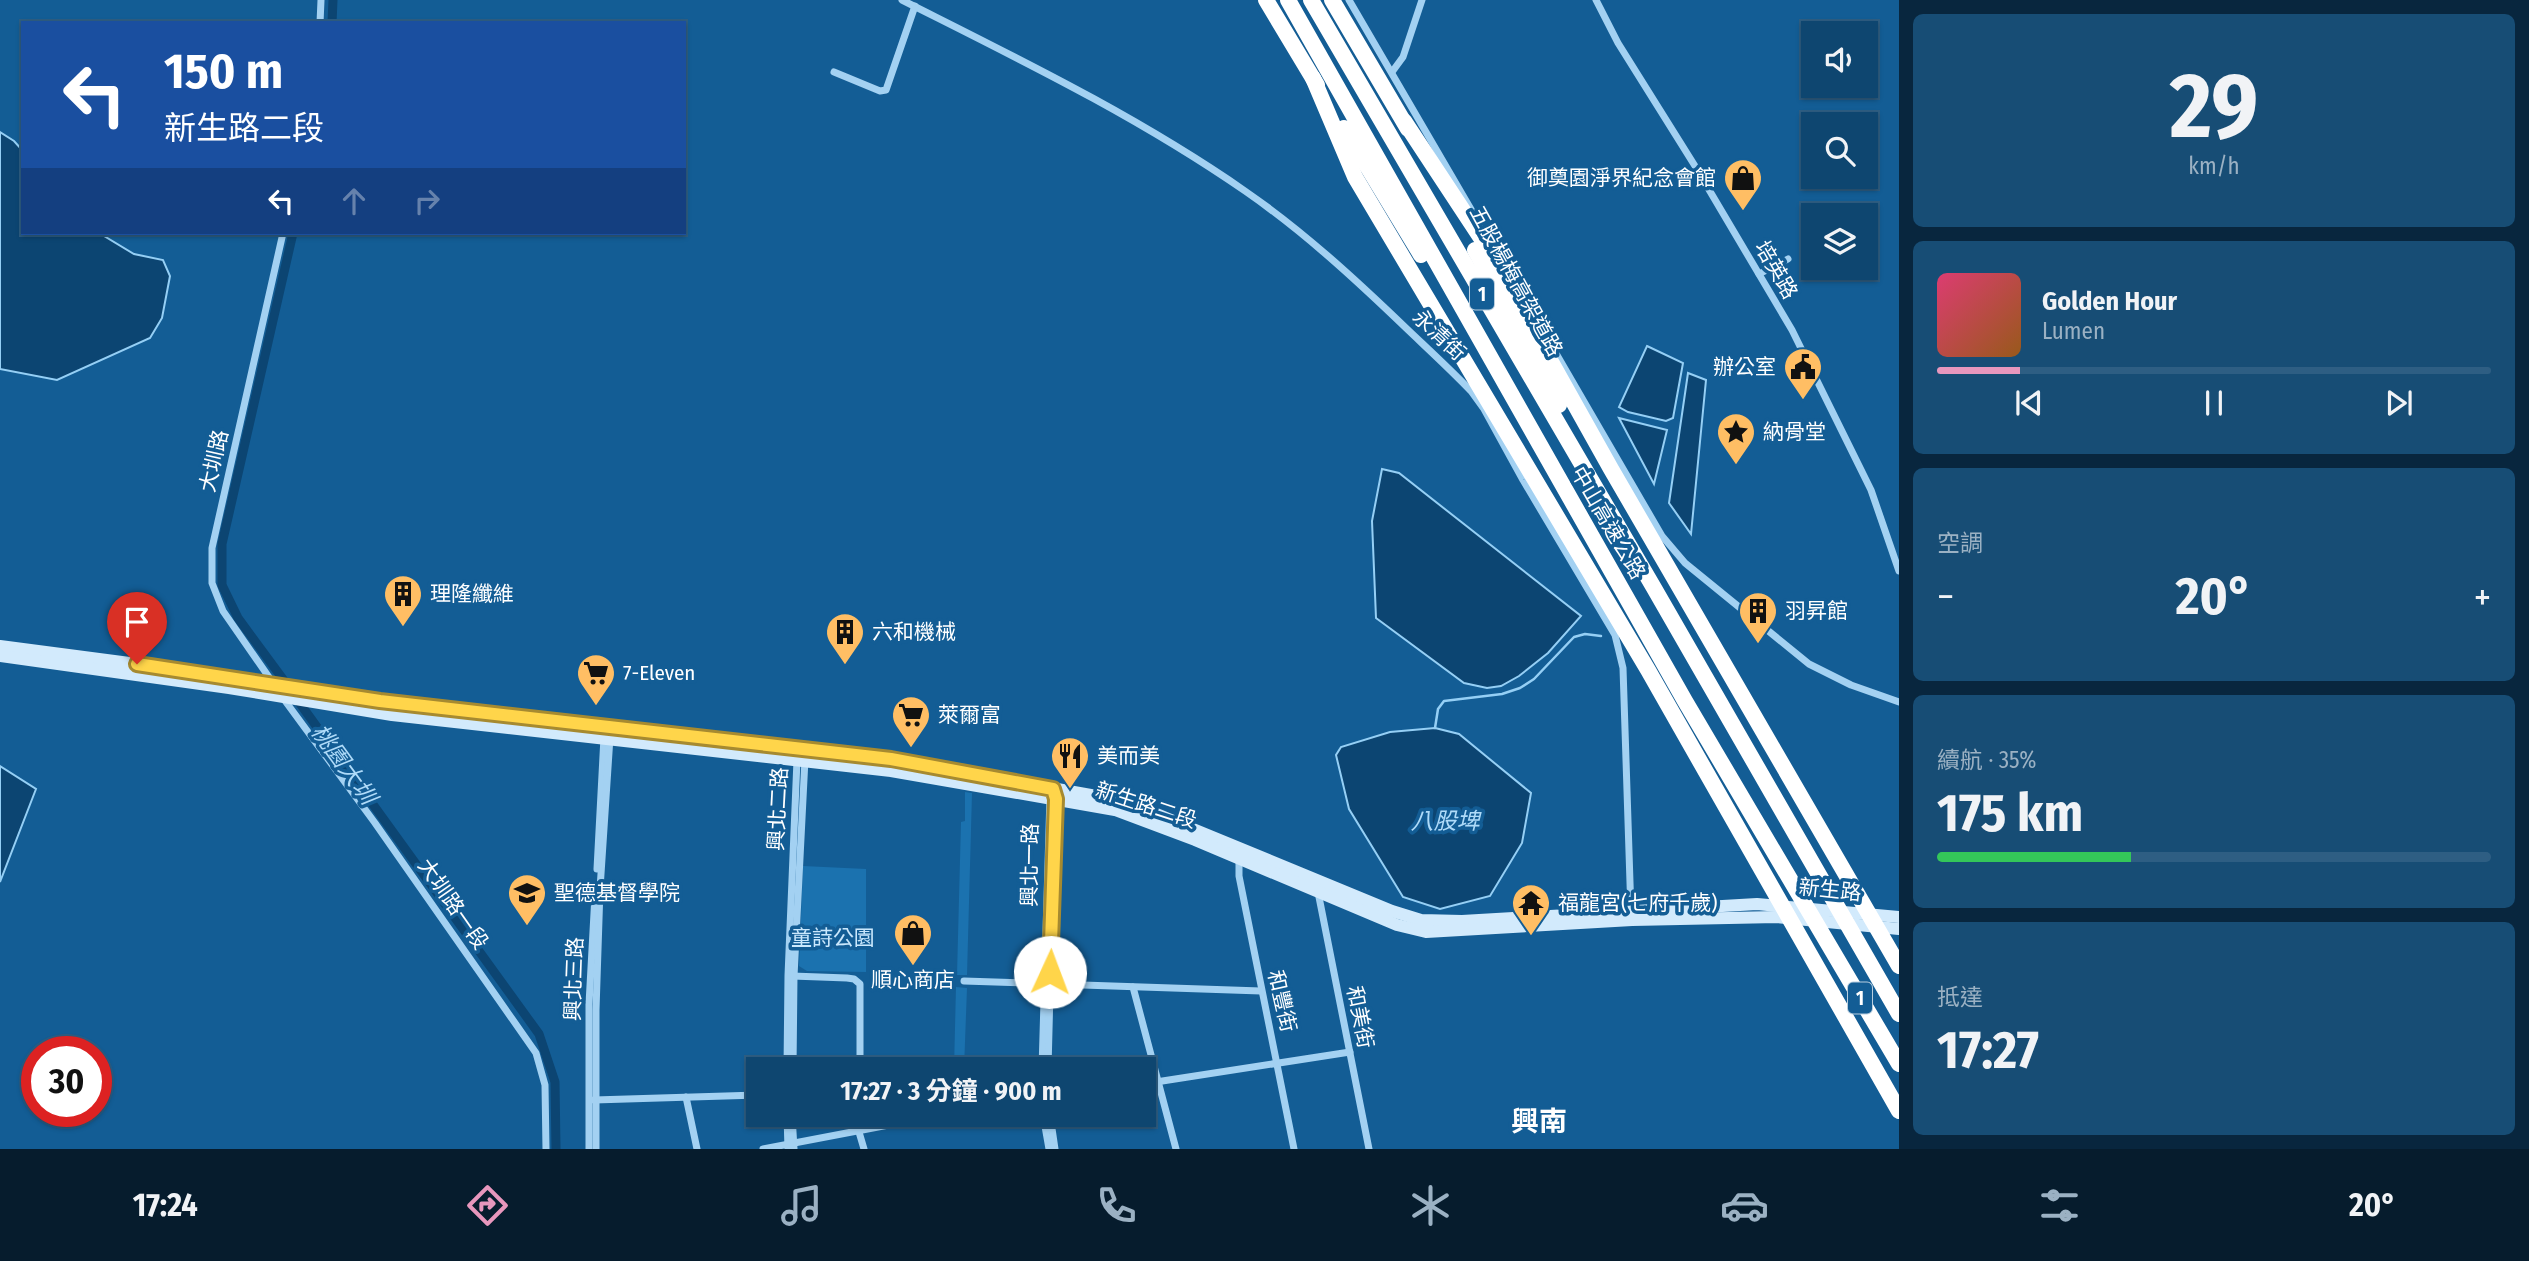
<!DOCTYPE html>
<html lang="zh-TW">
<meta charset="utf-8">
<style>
body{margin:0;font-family:"Fira Sans Condensed","Noto Sans TC",sans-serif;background:#174d75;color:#f1f3f6;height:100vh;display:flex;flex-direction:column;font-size:26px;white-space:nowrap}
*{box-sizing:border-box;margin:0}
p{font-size:23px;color:#9bb1c3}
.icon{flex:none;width:38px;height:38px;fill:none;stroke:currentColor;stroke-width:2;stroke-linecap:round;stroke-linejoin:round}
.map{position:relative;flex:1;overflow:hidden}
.details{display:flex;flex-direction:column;gap:14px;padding:14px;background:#08263e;width:630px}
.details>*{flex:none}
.banner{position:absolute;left:21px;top:21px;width:665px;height:214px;border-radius:0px;box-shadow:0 2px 5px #0004,0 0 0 2px #2e5e83;background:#1a4fa0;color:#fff;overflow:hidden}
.controls{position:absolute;left:1801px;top:21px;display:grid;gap:14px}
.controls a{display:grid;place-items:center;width:77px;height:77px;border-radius:0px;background:#0e4670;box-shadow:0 2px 5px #0004,0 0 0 2px #2e5e83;font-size:35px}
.speed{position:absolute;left:21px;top:1036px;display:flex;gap:14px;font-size:35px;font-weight:700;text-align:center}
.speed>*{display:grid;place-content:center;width:91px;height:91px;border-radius:50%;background:#0e4670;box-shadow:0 2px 5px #0004,0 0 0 2px #2e5e83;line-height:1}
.speed .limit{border:10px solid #d22;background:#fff;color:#111}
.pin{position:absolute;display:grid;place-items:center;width:60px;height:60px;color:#fff;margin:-72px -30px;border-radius:50% 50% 50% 0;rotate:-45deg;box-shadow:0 0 7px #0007}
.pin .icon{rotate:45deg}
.me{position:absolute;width:77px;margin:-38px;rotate:2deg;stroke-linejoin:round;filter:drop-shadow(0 0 5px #0008)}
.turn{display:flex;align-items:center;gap:24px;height:147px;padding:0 28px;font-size:32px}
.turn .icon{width:91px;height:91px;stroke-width:2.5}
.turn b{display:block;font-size:49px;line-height:60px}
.lanes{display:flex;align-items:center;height:66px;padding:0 28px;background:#0003;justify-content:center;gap:35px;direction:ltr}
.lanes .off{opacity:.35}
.big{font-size:52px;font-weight:700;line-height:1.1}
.details .card{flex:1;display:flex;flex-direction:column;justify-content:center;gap:10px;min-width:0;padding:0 24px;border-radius:10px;background:#174d75}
.details .dial{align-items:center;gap:0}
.dial b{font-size:91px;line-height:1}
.song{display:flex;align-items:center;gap:21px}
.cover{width:84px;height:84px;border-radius:10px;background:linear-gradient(135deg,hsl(340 70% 55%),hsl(30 70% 35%))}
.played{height:7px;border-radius:4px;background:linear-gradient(90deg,#e797bd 15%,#2e5e83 15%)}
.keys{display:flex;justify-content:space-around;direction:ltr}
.heat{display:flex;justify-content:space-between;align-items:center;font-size:38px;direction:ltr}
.charge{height:10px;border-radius:5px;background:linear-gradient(90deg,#34c759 35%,#2e5e83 0)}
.trip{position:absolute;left:746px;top:1057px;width:410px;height:70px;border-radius:0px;background:#0e4670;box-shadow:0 2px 5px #0004,0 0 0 2px #2e5e83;font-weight:700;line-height:70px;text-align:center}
.dock{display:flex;height:112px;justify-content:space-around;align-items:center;background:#061c2d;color:#9bb1c3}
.dock .icon{width:49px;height:49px}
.dock .active{color:#e797bd}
.dock b{font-size:32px;color:#f1f3f6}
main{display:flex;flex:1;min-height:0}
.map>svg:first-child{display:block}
</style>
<main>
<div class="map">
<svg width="1899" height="1149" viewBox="0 0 1899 1149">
<rect width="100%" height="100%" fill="#135d95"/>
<g fill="#1b72af">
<polygon points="965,792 972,793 967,975 957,975 961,822 965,821"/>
<polygon points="803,866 866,869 866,972 807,971 799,966"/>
<polygon points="956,987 967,988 964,1069 954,1069"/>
</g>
<g fill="#0c4572" stroke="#95cff5" stroke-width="2">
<polygon points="0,132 14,141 23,151 23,233 99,233 134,254 163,260 170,276 162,318 150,338 57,380 0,369"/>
<polygon points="1647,346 1683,363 1673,418 1666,421 1628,412 1619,407"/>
<polygon points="1688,373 1706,380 1691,534 1669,503"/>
<polygon points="1619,418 1667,430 1654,484"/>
<polygon points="1382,469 1399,473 1581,616 1548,653 1519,676 1501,686 1487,688 1464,683 1376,618 1372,521"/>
<polygon points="1435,728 1459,734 1531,793 1522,843 1490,896 1440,909 1403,897 1349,809 1336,755 1341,747 1390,732"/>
<polygon points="0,766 36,789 0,882"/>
</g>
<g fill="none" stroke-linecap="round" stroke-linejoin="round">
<polyline stroke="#95cff5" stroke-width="2.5" points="1435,728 1438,709 1444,701 1502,694 1520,688 1534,679 1574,637 1585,634 1601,636"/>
<g stroke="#0c4572" stroke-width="9">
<polyline points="332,23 333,0"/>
<polyline points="288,686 238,618 222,585 222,544 293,233"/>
<polyline points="296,698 539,1034 555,1082 556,1149"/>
</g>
<g stroke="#a3d1f2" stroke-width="7">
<path d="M902 0C1019 59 1137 116 1245 191 1303 231 1355 279 1406 328 1428 349 1450 369 1471 391L1484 409 1523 480 1615 635 1623 668 1631 913"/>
<polyline points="1349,0 1472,211"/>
<polyline points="1596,0 1618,43 1695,166 1792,330 1871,490 1899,571"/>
<polyline points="320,23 321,0"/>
<polyline points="834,72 880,91 886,90 915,6"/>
<polyline points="1392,72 1403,57 1422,0"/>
<polyline points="1759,274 1788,259"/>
<polyline points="1532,312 1662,536 1685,563 1809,664 1851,685 1899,702"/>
<polyline points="273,683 223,611 212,583 212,548 283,233"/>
<polyline points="283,698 375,823 536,1053 545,1085 546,1149"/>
<polyline points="1239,860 1239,876 1294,1149"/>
<polyline points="597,869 604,737"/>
<polyline points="1318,892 1369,1149"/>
<polyline points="792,976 847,978 854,979 860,984 860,1069"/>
<polyline points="964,981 1261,991"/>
<polyline points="1133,987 1176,1149"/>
<polyline points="787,1069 788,976 797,760"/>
<polyline points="793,1069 794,976 805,759"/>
<polyline points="1042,1069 1050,796"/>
<polyline points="1048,1069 1055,796"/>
<polyline points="1143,1084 1350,1052"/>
<polyline points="686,1097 697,1149"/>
<polyline points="594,1100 758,1095"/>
<polyline points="787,1115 788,1149"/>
<polyline points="792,1115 794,1149"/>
<polyline points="859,1115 859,1132 864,1149"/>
<polyline points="1043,1115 1049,1149"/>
<polyline points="1050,1115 1055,1149"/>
<polyline points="589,1149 589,1004 595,895"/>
<polyline points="596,1149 596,1010 600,889 610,737"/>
<polyline points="763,1149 941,1115"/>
</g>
<g stroke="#d2eafc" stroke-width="12">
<polyline points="0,646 198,672 380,701 891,759 1102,797 1137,806 1392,911 1421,920 1462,921 1757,904 1899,917"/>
<polyline points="0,656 229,688 392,715 891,771 1115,810 1195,840 1397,925 1426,932 1632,920 1777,917 1899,929"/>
</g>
<g stroke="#fff" stroke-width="16">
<polyline points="1266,0 1317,85"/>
<polyline points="1288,0 1685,701 1899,1064"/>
<polyline points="1311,0 1654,588 1899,1014"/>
<polyline points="1332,0 1408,129"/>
<polyline points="1313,78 1355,177 1648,670 1899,1111"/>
<polyline points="1404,121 1485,244 1611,469 1899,966"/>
<polyline points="1344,128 1421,255"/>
<polyline points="1475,250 1559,405"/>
</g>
</g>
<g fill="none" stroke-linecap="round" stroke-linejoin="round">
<defs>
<polyline id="route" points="137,664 380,701 891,759 1053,789 1056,799 1050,972"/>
</defs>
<use href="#route" stroke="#a68a30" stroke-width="18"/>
<use href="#route" stroke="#ffd54a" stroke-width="12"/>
</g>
<defs>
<symbol id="shop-pin" viewBox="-11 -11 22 30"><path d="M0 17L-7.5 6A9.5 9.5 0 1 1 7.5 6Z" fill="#ffbe64" stroke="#135d95"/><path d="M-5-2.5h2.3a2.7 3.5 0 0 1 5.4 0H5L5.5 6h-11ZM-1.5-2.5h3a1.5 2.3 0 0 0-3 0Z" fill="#111"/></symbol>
<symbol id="civic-pin" viewBox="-11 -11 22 30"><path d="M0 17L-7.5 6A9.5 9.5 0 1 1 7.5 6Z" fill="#ffbe64" stroke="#135d95"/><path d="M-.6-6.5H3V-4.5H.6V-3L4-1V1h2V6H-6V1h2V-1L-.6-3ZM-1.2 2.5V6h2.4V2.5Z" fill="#111"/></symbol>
<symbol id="sight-pin" viewBox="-11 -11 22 30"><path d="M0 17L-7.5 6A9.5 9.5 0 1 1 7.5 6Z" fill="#ffbe64" stroke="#135d95"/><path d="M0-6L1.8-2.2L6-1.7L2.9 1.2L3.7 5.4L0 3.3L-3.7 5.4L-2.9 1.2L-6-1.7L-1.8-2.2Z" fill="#111"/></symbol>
<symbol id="building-pin" viewBox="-11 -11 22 30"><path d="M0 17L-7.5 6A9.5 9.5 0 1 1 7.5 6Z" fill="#ffbe64" stroke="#135d95"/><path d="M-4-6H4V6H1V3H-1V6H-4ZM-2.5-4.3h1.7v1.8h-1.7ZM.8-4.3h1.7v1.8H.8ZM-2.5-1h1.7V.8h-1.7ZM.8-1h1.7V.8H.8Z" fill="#111"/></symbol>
<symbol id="supermarket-pin" viewBox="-11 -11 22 30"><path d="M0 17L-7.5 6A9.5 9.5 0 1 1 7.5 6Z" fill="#ffbe64" stroke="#135d95"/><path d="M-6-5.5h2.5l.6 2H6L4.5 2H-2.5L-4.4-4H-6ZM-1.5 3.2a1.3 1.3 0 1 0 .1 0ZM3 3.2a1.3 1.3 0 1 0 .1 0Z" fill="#111"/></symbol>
<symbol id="restaurant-pin" viewBox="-11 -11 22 30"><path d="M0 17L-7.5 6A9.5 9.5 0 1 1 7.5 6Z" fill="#ffbe64" stroke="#135d95"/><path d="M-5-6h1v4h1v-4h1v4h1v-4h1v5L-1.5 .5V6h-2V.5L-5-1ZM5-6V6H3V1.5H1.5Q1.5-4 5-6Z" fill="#111"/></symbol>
<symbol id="university-pin" viewBox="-11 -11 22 30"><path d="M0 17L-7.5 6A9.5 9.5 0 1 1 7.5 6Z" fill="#ffbe64" stroke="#135d95"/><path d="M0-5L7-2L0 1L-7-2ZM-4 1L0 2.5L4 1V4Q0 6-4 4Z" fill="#111"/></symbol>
<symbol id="temple-pin" viewBox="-11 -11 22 30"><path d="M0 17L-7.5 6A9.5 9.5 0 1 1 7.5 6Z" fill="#ffbe64" stroke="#135d95"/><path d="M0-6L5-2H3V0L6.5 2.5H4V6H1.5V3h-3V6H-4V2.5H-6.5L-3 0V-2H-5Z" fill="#111"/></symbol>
</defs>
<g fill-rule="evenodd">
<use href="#shop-pin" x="1721" y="156" width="44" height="60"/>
<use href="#civic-pin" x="1781" y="345" width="44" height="60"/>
<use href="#sight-pin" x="1714" y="410" width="44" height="60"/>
<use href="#building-pin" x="381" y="572" width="44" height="60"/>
<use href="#building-pin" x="1736" y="589" width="44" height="60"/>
<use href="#building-pin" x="823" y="610" width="44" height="60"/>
<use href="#supermarket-pin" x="574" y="651" width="44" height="60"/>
<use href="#supermarket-pin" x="889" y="693" width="44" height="60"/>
<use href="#restaurant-pin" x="1048" y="734" width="44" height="60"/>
<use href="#university-pin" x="505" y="871" width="44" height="60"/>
<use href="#temple-pin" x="1509" y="881" width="44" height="60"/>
<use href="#shop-pin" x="891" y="911" width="44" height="60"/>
</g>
<g text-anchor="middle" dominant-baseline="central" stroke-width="7" stroke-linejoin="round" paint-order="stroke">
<g fill="#135d95" stroke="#b8cedf" stroke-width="2">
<rect x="1470" y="278.5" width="24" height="31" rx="5"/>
<rect x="1848" y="982.5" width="24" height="31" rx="5"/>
</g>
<g font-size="19" font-weight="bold" fill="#fff">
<text x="1482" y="294">1</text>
<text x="1860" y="998">1</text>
</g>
<g font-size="21" fill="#fff" stroke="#135d95" text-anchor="start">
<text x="1716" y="178" text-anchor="end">御奠園淨界紀念會館</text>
<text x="1776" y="367" text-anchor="end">辦公室</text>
<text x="1763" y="432">納骨堂</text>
<text x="430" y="594">理隆纖維</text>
<text x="1785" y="611">羽昇館</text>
<text x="872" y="632">六和機械</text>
<text x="623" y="673">7-Eleven</text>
<text x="938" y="715">萊爾富</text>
<text x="1097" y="756">美而美</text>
<text x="554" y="893">聖德基督學院</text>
<text x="1558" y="903">福龍宮(七府千歲)</text>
<text x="913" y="980" text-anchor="middle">順心商店</text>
</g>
<g font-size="21" fill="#fff" stroke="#135d95">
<text transform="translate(1776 270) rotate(60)">培英路</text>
<text transform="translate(1516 281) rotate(61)">五股楊梅高架道路</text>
<text transform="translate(1439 335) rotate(43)">永清街</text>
<text transform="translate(214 461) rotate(-77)">大圳路</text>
<text transform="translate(1608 523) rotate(60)">中山高速公路</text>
<text transform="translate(1146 805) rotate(18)">新生路二段</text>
<text transform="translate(778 809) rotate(-87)">興北二路</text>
<text transform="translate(1030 865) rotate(-89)">興北一路</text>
<text transform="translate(1830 890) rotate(6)">新生路</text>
<text transform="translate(453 904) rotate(55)">大圳路一段</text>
<text transform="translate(574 979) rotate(-88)">興北三路</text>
<text transform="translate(1282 1001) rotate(77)">和豐街</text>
<text transform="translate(1360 1017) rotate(79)">和美街</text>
</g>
<g font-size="21" fill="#cae8fd" stroke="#135d95">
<text x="833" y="938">童詩公園</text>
</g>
<g font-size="23" font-style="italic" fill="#afdbf9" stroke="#135d95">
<text transform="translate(344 764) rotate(54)">桃園大圳</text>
<text x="1445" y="821">八股埤</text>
</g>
<g font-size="28" font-weight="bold" fill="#fff" stroke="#135d95">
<text x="1539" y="1121">興南</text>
</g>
</g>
</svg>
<div class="controls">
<a><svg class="icon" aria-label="sound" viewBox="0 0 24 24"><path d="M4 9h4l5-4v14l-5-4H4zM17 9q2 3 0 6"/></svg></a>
<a><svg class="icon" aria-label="search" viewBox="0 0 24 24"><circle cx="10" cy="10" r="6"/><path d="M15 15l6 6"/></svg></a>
<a><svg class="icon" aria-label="layers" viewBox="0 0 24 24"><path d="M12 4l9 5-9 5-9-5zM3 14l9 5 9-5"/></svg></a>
</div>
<div class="speed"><div class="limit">30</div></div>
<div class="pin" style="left:137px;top:664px;background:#d93025"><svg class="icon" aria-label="arrive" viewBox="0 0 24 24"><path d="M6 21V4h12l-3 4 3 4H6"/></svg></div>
<svg class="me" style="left:1050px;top:972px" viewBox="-20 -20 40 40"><circle r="19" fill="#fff"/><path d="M0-13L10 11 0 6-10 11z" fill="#ffd54a"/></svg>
<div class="trip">17:27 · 3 分鐘 · 900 m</div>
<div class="banner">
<div class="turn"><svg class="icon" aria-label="left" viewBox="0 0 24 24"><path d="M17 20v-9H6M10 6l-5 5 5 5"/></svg><div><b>150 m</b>新生路二段</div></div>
<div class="lanes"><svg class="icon" aria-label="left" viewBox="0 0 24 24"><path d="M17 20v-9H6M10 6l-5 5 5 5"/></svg><svg class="icon off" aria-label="ahead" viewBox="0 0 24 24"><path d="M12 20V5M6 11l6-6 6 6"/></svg><svg class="icon off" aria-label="right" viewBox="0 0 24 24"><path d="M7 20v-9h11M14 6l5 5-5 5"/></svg></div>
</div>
</div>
<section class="details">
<div class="card dial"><b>29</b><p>km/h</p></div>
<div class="card">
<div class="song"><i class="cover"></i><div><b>Golden Hour</b><p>Lumen</p></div></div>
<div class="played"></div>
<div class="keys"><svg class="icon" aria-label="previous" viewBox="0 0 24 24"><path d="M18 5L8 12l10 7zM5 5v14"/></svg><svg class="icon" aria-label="pause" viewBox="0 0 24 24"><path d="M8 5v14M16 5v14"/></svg><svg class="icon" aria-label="next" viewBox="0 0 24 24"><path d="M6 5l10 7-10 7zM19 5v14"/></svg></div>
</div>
<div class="card"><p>空調</p>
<div class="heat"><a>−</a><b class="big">20°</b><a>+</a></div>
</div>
<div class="card"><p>續航 · 35%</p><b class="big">175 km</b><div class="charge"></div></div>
<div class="card"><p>抵達</p><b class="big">17:27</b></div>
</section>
</main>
<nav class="dock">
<b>17:24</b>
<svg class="icon active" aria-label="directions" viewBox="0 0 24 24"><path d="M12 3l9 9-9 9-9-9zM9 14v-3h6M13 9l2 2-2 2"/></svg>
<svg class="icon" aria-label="music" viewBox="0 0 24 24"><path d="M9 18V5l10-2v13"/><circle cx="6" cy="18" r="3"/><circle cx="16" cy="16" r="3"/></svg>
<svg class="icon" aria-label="phone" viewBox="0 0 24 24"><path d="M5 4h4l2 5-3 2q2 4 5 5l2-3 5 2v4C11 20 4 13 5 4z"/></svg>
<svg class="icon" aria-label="climate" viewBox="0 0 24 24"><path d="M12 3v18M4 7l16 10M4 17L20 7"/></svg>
<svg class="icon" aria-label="car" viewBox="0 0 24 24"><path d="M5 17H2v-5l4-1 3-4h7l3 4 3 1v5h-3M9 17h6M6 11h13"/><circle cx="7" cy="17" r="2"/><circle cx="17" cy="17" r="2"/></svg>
<svg class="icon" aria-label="filters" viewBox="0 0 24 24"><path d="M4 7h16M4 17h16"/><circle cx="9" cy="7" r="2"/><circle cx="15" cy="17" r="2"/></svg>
<b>20°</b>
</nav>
